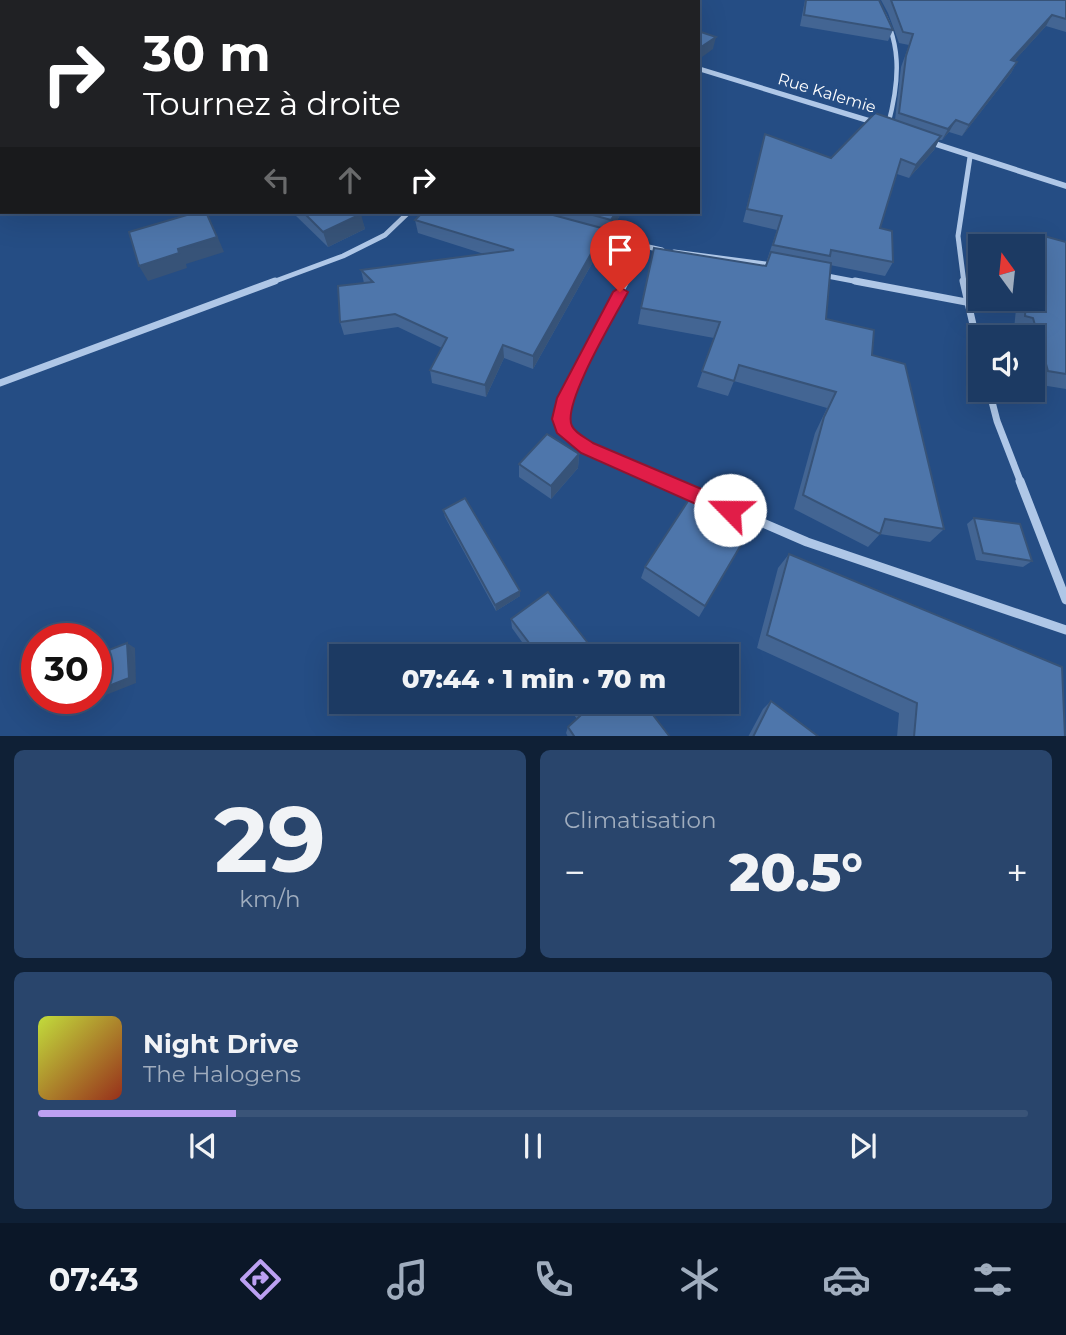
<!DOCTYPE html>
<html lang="fr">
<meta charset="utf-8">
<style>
body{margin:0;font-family:Montserrat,sans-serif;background:#29456c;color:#f1f3f6;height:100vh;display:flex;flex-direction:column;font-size:26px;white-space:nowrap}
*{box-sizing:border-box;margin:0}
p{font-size:23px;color:#a0adbe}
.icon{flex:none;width:38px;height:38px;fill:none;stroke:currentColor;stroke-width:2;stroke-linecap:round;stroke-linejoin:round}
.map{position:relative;height:736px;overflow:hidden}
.drawer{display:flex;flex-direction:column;gap:14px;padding:14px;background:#0f2036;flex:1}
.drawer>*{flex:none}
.top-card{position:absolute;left:0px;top:0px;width:700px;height:214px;box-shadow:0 7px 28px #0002,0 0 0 2px #3a5478;background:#202124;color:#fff;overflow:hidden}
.needle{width:46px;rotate:345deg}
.controls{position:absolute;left:968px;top:234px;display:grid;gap:14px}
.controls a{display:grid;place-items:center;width:77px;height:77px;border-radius:0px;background:#1c3a63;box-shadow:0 7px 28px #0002,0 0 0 2px #3a5478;font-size:35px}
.speed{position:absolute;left:21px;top:623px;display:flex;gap:14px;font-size:35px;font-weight:700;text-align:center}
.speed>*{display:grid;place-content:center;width:91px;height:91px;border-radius:50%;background:#1c3a63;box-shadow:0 7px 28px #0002,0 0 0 2px #3a5478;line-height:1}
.speed .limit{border:10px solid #d22;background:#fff;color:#111}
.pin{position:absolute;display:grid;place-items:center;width:60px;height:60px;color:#fff;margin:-72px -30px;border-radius:50% 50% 50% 0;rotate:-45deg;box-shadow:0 0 7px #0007}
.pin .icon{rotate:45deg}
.me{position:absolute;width:77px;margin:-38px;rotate:293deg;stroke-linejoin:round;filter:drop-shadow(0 0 5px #0008)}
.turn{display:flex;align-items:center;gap:24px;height:147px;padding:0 28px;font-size:32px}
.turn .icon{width:91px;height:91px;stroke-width:2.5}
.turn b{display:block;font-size:49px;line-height:60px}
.lanes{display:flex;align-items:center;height:66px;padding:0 28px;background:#0003;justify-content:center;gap:35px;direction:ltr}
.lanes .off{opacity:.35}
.big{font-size:52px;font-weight:800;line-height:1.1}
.drawer .card{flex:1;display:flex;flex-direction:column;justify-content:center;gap:10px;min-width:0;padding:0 24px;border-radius:10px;background:#29456c}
.drawer .dial{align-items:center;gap:0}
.dial b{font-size:91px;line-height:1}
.song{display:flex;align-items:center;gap:21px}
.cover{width:84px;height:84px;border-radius:10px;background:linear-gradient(135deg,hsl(70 70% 55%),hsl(10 70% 35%))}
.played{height:7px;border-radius:4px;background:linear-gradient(90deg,#bca0f2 20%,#3a5478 20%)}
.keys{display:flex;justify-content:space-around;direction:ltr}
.heat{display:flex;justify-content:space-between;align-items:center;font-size:38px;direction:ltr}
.drawer .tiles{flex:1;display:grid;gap:14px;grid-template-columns:1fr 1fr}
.card:last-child{grid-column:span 2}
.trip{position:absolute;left:329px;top:644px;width:410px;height:70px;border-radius:0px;background:#1c3a63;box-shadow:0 7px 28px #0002,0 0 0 2px #3a5478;font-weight:800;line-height:70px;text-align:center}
.tabs{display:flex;height:112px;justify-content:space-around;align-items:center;background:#0b1728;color:#a0adbe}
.tabs .icon{width:49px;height:49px}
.tabs .active{color:#bca0f2}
.tabs b{font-size:32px;color:#f1f3f6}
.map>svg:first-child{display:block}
</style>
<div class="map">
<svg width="1066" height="737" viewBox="0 0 1066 737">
<rect width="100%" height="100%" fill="#254d84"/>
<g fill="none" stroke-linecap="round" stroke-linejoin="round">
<path stroke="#afc7e7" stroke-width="4.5" d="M875 0C903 39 900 80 888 125"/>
<g stroke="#afc7e7" stroke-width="5">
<polyline points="595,235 662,250"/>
<polyline points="674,252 773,265"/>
<polyline points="822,275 864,283"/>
<polyline points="270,283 343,256 385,235 409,212"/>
<polyline points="625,283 643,248"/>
<polyline points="964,283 958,236 970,157"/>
</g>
<g stroke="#afc7e7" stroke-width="7">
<polyline points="626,281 565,398 563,423 568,433 587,448 669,483"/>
<polyline points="855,281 966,302"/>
<polyline points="963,281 980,355"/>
<polyline points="0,383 275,281"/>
<polyline points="989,390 997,421 1021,483"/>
</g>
<g stroke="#afc7e7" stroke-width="9">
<polyline points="665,481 807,542 1066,630"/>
<polyline points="1020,481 1066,600"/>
</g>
<g fill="#afc7e7" fill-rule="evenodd">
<polygon points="698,66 886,123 887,125 880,127 698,71"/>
<polygon points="923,137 1066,183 1066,189 920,142 919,140"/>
</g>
</g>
<g fill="#436593">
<polygon points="805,0 879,0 893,30 888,41 800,26"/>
<polygon points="881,0 1066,0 1066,32 1046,26 1014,61 1017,62 1011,73 962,136 949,132 942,140 939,140 934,150 909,178 897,174 880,228 893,262 885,276 830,265 826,319 872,355 944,529 930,542 880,534 868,547 794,509 815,433 827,408 734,381 728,396 697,387 714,338 638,324 641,308 765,266 777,230 743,222 765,134 831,158 895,120 901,67 909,45 899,43 888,13"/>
<polygon points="292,212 359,212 365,229 328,247"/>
<polygon points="423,212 622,212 609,233 605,232 604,242 533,369 504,358 486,397 432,383 430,370 442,348 398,327 344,335 340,322 364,283 361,270 484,254 418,233 415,220"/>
<polygon points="1033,233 1066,242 1066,389 1035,384 1032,372 1032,338 1024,338 1022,332 1014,329 1017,299 1032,299 1032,247 1023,247"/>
<polygon points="579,454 578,468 551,499 519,477 519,464"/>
<polygon points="443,510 520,591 520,596 496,611 445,517"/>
<polygon points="974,518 1032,561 1023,567 976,560 967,524"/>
<polygon points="748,533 699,617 641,578 645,567"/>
<polygon points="789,554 1065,737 897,737 899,713 757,648 778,568"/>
<polygon points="511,619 598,656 532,656 512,628"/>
<polygon points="771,701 819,737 748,737 763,709"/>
<polygon points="565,702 643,702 670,737 568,737 566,733 568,727 577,719"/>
</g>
<g fill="#375378">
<polygon points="1052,15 1046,26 1005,71 1011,60"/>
<polygon points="716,37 713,49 698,60 698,49"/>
<polygon points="1017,62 1011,73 962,136 969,125"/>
<polygon points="956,120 949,132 942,140 948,129"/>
<polygon points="941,136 934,150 909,178 916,165"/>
<polygon points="25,212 40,212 27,215"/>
<polygon points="207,212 224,252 186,264 187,268 148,281 139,266 178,249"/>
<polygon points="616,212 622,212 609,233 611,220"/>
<polygon points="361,214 365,229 328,247 323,232"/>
<polygon points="605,229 604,242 533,369 533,356"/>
<polygon points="503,345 504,358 486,397 485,385"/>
<polygon points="579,454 578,468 551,499 551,486"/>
<polygon points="520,591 520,596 496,611 495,605"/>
<polygon points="127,643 135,648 136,683 63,712 54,708 78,698 96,698 96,691"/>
</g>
<g fill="#4e76ab" stroke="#375378" stroke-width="2">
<polygon points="165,0 643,0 643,2 156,2"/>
<polygon points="806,0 879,0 893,30 804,15"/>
<polygon points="891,0 1066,0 1066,19 1052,15 1011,60 1017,62 969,125 956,120 948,129 899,113 906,56 913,34 903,32"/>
<polygon points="698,31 716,37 698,49"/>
<polygon points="875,113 941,136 916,165 901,159 880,228 892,231 893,262 831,250 830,256 773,245 782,216 747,209 765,134 831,158"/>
<polygon points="197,212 206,212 217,237 178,249 179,253 139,266 129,232"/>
<polygon points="303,212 359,212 361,214 323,232"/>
<polygon points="423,212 542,212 605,229 533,356 503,345 485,385 430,370 447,338 395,314 340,322 338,286 373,282 361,270 514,250 415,220"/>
<polygon points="582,212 616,212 611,220"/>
<polygon points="1033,233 1066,242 1066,374 1048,371 1033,318 1025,316 1026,299 1032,299 1032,247"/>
<polygon points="654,248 766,266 771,252 831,263 826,319 874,330 872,355 905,364 944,529 885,519 880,534 803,495 824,417 836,392 739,365 734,381 702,371 720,322 641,308"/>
<polygon points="547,434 579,454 551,486 519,464"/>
<polygon points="465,498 520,591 495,605 443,510"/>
<polygon points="690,498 748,533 705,606 645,567"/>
<polygon points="974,518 1020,524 1032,561 983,553"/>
<polygon points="789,554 1062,667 1065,737 914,737 917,703 767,635"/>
<polygon points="548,592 598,656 539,656 511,619"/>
<polygon points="127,643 129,678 96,691 96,655"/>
<polygon points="54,698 78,698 54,708"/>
<polygon points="771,701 819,737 753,737"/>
<polygon points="572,702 643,702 670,737 573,737 574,736 568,727 581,715"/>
</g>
<path fill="#e11d48" stroke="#92132f" stroke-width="2" d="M620 287 628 292C616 315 561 405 572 426 575 433 586 438 593 443L737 504 739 510 737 516 730 518 723 516 581 453 557 433 552 419 557 398 613 292Z"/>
<g text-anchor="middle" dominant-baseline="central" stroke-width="7" stroke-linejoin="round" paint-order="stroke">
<g font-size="16" fill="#fff" stroke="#254d84">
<text transform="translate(827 93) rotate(17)">Rue Kalemie</text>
</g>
</g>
</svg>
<div class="controls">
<a><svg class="needle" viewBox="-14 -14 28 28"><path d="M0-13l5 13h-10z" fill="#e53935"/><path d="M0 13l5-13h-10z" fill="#a0adbe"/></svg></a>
<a><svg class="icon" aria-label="sound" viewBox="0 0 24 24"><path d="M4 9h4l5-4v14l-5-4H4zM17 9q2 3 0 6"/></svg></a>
</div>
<div class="speed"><div class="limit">30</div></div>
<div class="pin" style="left:620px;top:292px;background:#d93025"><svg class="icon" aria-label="arrive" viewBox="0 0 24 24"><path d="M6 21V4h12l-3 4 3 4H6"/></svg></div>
<svg class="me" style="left:730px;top:510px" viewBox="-20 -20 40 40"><circle r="19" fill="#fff"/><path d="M0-13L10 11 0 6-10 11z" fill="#e11d48"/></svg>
<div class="trip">07:44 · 1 min · 70 m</div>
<div class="top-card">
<div class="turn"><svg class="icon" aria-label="right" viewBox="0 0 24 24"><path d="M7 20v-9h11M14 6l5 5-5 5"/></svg><div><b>30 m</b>Tournez à droite</div></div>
<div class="lanes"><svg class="icon off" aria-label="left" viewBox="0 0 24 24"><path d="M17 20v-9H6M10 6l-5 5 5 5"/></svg><svg class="icon off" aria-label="ahead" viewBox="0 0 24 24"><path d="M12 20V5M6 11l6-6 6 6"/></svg><svg class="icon" aria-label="right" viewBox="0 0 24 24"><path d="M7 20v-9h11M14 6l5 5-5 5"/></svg></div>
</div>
</div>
<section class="drawer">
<div class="tiles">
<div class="card dial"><b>29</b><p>km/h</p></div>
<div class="card"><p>Climatisation</p>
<div class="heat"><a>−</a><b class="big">20.5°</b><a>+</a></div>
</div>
<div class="card">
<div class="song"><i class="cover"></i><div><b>Night Drive</b><p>The Halogens</p></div></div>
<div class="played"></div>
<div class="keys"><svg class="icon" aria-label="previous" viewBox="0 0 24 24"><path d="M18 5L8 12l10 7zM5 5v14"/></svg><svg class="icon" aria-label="pause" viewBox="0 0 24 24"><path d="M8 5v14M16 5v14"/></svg><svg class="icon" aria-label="next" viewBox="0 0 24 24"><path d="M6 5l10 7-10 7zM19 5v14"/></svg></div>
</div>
</div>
</section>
<nav class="tabs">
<b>07:43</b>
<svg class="icon active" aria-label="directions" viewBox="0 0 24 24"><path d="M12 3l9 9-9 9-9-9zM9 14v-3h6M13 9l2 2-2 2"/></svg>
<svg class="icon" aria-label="music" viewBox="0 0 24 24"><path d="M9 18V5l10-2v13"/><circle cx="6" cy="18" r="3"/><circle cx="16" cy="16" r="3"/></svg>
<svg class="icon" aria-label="phone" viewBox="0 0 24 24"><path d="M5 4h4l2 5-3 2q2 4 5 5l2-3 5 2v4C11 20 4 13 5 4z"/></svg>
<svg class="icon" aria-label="climate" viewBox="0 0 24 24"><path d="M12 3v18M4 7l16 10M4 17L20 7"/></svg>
<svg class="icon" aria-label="car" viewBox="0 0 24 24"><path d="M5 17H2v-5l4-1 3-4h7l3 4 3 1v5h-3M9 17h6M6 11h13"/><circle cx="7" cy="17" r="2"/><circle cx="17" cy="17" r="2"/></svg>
<svg class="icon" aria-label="filters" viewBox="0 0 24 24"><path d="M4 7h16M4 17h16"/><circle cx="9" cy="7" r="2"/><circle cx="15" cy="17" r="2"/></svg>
</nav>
